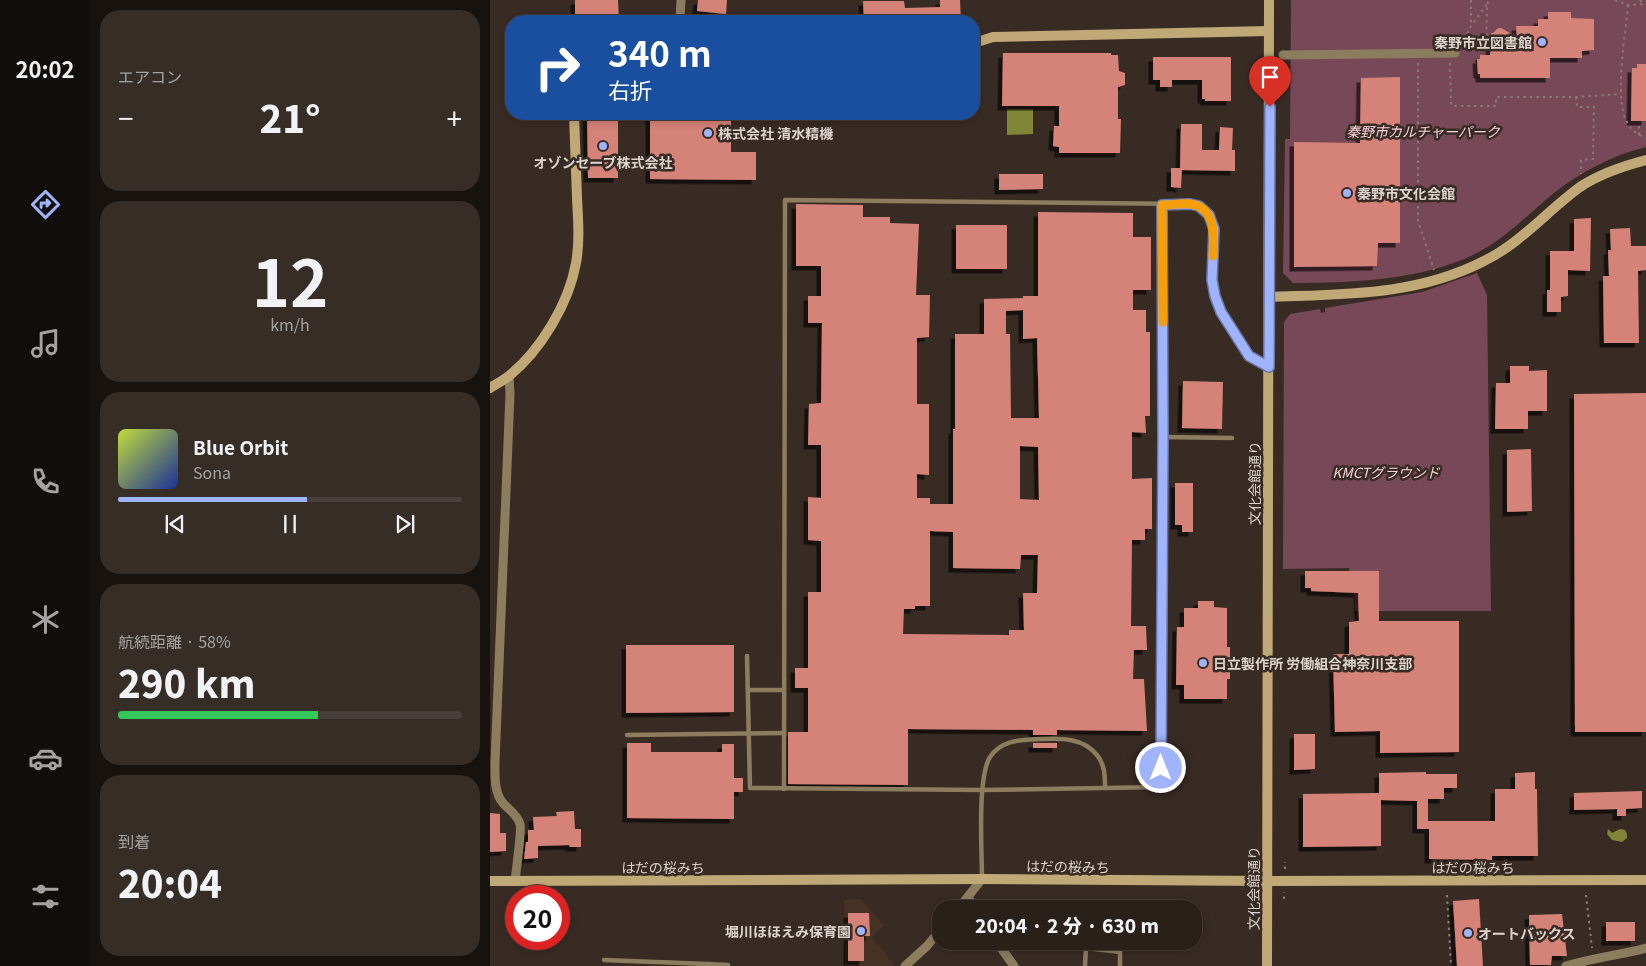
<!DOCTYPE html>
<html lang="ja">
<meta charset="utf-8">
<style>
body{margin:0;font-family:Georgia,"Noto Sans JP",serif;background:#362d27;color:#f1f3f6;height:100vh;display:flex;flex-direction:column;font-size:19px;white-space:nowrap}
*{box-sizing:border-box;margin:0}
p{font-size:16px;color:#a5a3a2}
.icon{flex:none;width:28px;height:28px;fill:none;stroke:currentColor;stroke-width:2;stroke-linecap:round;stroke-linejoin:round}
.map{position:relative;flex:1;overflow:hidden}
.details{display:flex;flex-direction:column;gap:10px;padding:10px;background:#17120e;width:400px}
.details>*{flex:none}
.guide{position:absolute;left:15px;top:15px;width:475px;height:105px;border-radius:20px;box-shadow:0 2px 8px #0003,0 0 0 1px #463e39;background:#1a4fa0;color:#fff;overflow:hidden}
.speed{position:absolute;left:15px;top:885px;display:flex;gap:10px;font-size:25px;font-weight:700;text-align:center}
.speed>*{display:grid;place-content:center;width:65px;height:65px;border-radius:50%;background:#2a201a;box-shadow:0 2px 8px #0003,0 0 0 1px #463e39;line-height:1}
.speed .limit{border:8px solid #d22;background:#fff;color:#111}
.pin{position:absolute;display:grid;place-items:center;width:42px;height:42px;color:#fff;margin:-51px -21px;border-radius:50% 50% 50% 0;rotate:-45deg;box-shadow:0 0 5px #0007}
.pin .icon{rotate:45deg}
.me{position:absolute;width:55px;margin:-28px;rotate:0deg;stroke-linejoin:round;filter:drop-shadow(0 0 4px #0008)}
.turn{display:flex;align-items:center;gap:18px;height:105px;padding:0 20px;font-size:22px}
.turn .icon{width:65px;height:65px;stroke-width:2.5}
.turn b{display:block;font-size:35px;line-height:42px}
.big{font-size:38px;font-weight:800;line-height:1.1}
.details .tile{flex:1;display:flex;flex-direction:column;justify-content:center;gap:8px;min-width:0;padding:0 18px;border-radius:20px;background:#362d27}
.details .dial{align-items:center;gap:0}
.dial b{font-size:65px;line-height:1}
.song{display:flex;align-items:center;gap:15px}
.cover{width:60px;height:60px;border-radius:8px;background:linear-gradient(135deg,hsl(70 70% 55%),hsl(230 70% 35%))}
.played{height:5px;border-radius:2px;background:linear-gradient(90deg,#a0b3fd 55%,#463e39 55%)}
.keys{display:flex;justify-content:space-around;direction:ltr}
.heat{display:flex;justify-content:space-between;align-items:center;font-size:28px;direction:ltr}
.charge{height:8px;border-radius:4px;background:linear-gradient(90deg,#34c759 58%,#463e39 0)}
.trip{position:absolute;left:442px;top:900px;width:270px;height:50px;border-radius:20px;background:#2a201a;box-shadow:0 2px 8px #0003,0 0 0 1px #463e39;font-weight:800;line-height:50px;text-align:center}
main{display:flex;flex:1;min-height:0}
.dock{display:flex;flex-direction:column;width:90px;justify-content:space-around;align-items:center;background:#110d0a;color:#a5a3a2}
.dock .icon{width:35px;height:35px}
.dock .selected{color:#a0b3fd}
.dock b{font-size:22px;color:#f1f3f6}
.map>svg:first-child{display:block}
</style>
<main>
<nav class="dock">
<b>20:02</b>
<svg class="icon selected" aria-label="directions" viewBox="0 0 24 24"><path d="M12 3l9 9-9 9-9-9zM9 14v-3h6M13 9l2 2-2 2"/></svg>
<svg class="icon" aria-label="music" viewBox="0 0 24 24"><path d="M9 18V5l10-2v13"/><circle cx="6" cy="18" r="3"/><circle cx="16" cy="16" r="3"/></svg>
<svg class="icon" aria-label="phone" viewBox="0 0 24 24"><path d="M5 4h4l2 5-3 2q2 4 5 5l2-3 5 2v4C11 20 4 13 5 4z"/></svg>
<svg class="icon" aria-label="climate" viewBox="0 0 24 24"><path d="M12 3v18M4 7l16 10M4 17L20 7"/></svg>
<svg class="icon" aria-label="car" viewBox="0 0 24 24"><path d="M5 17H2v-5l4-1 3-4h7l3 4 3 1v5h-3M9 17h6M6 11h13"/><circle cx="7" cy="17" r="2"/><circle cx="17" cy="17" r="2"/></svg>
<svg class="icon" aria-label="filters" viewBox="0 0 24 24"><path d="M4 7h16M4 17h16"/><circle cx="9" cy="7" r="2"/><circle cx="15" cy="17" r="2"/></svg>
</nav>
<section class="details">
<div class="tile"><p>エアコン</p>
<div class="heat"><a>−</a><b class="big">21°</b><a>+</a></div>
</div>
<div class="tile dial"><b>12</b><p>km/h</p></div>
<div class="tile">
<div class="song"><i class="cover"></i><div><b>Blue Orbit</b><p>Sona</p></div></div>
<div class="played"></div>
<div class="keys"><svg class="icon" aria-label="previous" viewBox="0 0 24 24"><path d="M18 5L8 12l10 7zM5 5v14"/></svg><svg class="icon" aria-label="pause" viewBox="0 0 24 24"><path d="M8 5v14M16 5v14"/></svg><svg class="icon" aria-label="next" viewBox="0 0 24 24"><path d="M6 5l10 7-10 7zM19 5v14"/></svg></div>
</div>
<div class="tile"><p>航続距離 · 58%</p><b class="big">290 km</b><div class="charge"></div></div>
<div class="tile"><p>到着</p><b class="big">20:04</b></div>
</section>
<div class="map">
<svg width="1156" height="966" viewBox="0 0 1156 966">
<defs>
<filter id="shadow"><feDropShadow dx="-4.5" dy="4.5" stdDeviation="0" flood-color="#0009"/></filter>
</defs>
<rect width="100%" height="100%" fill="#382b23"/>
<polygon fill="#453225" points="371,899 394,926 382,937 405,966 355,966 354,900"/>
<g fill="#774858">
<path d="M801 0H1156V147C1123 155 1091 172 1064 193 1043 210 1023 231 999 246 946 280 864 283 803 283L793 273 795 139H800Z"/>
<polygon points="987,273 997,295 1001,611 865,611 864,578 860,578 859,568 793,569 794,322 800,314 830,309 831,313 835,312 835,308 932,292"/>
</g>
<g fill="#808635">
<polygon points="517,109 543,109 543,134 517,135"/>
<polygon points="1118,829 1122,833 1130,829 1135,830 1137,834 1137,838 1132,842 1122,840 1117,834"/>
</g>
<g fill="#d58278" fill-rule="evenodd" filter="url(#shadow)">
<polygon points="85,0 128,0 129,21 85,21"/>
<polygon points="208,0 237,0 236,14 207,11"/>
<polygon points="450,0 470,0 471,21 374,21 373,1 414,1 415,8 450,7"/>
<polygon points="1058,12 1081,12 1081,18 1104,19 1104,50 1092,51 1092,58 1060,58 1060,78 990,78 990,74 988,74 987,59 990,59 990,55 1000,55 1001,33 1003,33 1008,28 1011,28 1027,37 1026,26 1048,26 1048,19 1058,19"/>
<polygon points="513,53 621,53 621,55 628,55 629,71 635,73 635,85 628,87 628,119 631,119 630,153 569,153 569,147 563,146 564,126 569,126 569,106 512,106"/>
<polygon points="663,57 741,57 741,101 715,101 715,99 712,99 712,80 682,80 682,87 670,87 670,80 663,80"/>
<polygon points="1147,64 1156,64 1156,121 1141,121 1142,68 1147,68"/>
<polygon points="910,77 910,243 888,243 887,266 804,267 804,142 870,143 871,78"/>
<polygon points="97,114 128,114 128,178 98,178"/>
<polygon points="160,114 241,114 241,152 266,152 266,180 160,179"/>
<polygon points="691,124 712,124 712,150 729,150 730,127 743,128 742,150 745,150 745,171 692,170 691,188 681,187 681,168 690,168"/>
<polygon points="509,174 553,174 553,189 509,190"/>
<path d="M306 204 373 205V217H400V223L429 224 426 295H440L439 337 427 338V404H439V475L427 474V498H440V504H463V429H465V334H494V299L533 298V296H548V212L643 213V237H661V290H643V310H656V332H660V416H655L656 433 642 432V479L662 478V529H655V540H642L641 626H656L657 650H644L643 679H654L657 731 567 730V735H543V730L418 729V785L298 784V732H318V688H305V668H318V592H331V541L318 540V497L331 498V445H318L319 404 331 403 332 323H318V296H331V266H306ZM533 310V339L547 338 549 418H521L520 334H516V311ZM530 446 548 447 549 500 530 499ZM440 531 463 532V568L530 569 531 555H548L547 593H533L534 630H519V635L413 634 414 609H425V606H440Z"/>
<polygon points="1101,218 1100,271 1078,270 1078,296 1071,297 1071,312 1057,312 1057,290 1060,290 1060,251 1084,251 1084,219"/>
<rect x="466" y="225" width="51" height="44"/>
<polygon points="1140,228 1141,246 1156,246 1156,270 1148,271 1149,343 1114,343 1113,276 1119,276 1118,250 1121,250 1120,229"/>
<polygon points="1020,366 1039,366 1039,371 1057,370 1057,411 1038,411 1038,429 1005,429 1006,383 1020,383"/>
<polygon points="693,381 733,382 732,429 692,428"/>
<polygon points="1156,393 1156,732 1085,732 1084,394"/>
<polygon points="1041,449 1042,511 1017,512 1017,450"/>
<polygon points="685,483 703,483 703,532 692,532 692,525 685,525"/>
<polygon points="815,571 889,571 889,621 969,621 969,752 890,753 890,731 845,732 843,654 859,654 859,622 869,621 868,593 821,591 821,588 815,588"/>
<polygon points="708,601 724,601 724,607 737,608 737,647 740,647 740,679 737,679 737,699 694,699 694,685 686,685 687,627 694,627 694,608 708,608"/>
<polygon points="136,645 244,645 244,712 136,713"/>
<polygon points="804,734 825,734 825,769 804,770"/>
<polygon points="137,743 161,743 161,752 232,752 232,744 244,744 244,778 253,778 253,792 244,792 244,819 137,818"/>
<rect x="543" y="743" width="24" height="5"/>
<polygon points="936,772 936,774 967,774 967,788 954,788 954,799 938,799 938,821 1005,821 1005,789 1025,789 1025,773 1045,772 1045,789 1047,789 1048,856 1002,856 1002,860 939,859 939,829 927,829 927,801 891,800 891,846 813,847 813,794 889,793 889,773"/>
<polygon points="1152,791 1152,808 1136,809 1136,816 1127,816 1127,809 1084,810 1084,793"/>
<polygon points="84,811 85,829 91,829 91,847 80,847 79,845 48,846 48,858 34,859 36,842 38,842 38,830 44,830 43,817 67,816 66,812"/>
<polygon points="0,813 10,814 10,833 16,833 16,851 0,852"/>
<polygon points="989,899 993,966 967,966 963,901"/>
<polygon points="358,913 379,913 380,936 374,936 374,961 358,961"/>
<polygon points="1072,914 1077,956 1062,956 1061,965 1040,965 1039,915"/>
<rect x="1116" y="922" width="29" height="19"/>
</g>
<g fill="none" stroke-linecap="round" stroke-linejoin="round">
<g stroke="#877b75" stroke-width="2" stroke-dasharray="2.5 4" stroke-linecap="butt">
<polyline points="981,0 981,26"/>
<polyline points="1125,0 1138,5 1156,4"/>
<polyline points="1150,0 1154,4"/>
<polyline points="997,4 1000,0"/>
<path d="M1138 5C1136 32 1123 102 1138 124 1142 131 1148 135 1156 138"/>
<polyline points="971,45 981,26 997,4 996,45 972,47"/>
<polyline points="928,63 928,221 944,270"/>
<polyline points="960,63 961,102 962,106 1006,106 1006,97 1086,97 1131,94"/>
<polyline points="1086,97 1087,107 1104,107 1103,159 1091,160 1091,174"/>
<polyline points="1149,135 1149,122"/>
<polyline points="795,869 795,862"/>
<polyline points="957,895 961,966"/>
<polyline points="1096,895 1102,948"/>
<polyline points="794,899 794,892"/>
</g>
<g stroke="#8c7d5e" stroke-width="4.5">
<polyline points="673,437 742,438"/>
<polyline points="257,656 260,788 492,790 671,787 673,437 672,205"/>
<polyline points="258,690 294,690"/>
<polyline points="137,735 294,733"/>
<path d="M294 789 295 200 700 204C737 212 720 254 722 281 724 304 738 322 749 341 753 346 756 353 760 357 765 360 772 363 777 366"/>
<path d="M492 879C492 852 487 778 500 757 512 739 532 740 551 739 572 738 593 738 607 755 615 765 615 776 615 788"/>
<polyline points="538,941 630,952 630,966"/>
<polyline points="114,960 218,964 218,966"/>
<polyline points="218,964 238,965"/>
<polyline points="595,966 596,947"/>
</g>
<g stroke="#8c7d5e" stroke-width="9">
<polyline points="190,21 191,0"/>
<polyline points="793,55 965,53"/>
<path d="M19 376 20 394 5 762C5 775 4 793 13 803 19 810 27 814 30 824 32 830 26 871 25 881"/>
<polyline points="478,897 485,909"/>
<polyline points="468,909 492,879"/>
<polyline points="506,941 524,966"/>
<polyline points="415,966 437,946 451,929"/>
<path d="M1076 966C1103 958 1130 955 1156 948"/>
</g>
<g stroke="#c1a977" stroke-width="10">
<polyline points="484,43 503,37 779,31"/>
<path d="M780 297C854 294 926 296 994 261 1031 243 1057 211 1090 187 1109 174 1133 166 1156 160"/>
<path d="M0 388C6 384 14 380 19 376 51 350 79 303 86 263 90 241 88 219 87 198 86 170 85 142 84 114"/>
<polyline points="0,881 492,879 776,881 1156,880"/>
<polyline points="777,966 779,0"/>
</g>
</g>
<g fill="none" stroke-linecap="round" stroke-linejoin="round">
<defs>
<polyline id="route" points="671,768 673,437 672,205 700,204 709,206 719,215 724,229 722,280 725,296 731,312 759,356 779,367 780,107"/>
</defs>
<use href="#route" stroke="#6874a4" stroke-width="12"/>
<use href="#route" stroke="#a0b3fd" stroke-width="9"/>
<path stroke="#f59e0b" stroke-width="9" d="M673 322 672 205C681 205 691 203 700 204 726 207 724 236 723 256"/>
</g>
<g fill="#a0b3fd" stroke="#382b23" stroke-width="2">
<circle cx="1052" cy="42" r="5"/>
<circle cx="218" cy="133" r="5"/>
<circle cx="113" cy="146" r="5"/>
<circle cx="857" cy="193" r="5"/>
<circle cx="713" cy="663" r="5"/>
<circle cx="371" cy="931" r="5"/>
<circle cx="978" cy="933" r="5"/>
</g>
<g text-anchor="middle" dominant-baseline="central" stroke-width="5" stroke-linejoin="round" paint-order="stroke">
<g font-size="14" font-weight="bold" fill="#dcd3ce" stroke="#382b23" text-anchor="start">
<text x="1042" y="42" text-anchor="end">秦野市立図書館</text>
<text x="228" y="133">株式会社 清水精機</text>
<text x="113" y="162" text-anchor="middle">オゾンセーブ株式会社</text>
<text x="867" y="193">秦野市文化会館</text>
<text x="723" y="663">日立製作所 労働組合神奈川支部</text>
<text x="361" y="931" text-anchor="end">堀川ほほえみ保育園</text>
<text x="988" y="933">オートバックス</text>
</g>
<g font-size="14" font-style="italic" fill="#fccfdc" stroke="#382b23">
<text x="933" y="131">秦野市カルチャーパーク</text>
<text x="896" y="472">KMCTグラウンド</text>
</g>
<g font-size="14" fill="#dcd3ce" stroke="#382b23">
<text transform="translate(764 483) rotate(-90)">文化会館通り</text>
<text transform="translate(578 866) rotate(1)">はだの桜みち</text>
<text x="173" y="867">はだの桜みち</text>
<text x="983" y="867">はだの桜みち</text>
<text transform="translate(763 888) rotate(-90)">文化会館通り</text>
</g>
</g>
</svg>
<div class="speed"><div class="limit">20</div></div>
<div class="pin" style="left:780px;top:107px;background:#d93025"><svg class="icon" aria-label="arrive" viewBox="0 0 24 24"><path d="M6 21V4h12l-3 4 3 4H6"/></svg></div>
<svg class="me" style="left:671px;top:768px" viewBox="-20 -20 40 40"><circle r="17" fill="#a0b3fd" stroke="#fff" stroke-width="3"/><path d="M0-11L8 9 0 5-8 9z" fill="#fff"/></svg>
<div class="trip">20:04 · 2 分 · 630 m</div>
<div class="guide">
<div class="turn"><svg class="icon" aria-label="right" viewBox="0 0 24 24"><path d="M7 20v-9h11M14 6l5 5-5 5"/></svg><div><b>340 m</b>右折</div></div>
</div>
</div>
</main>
